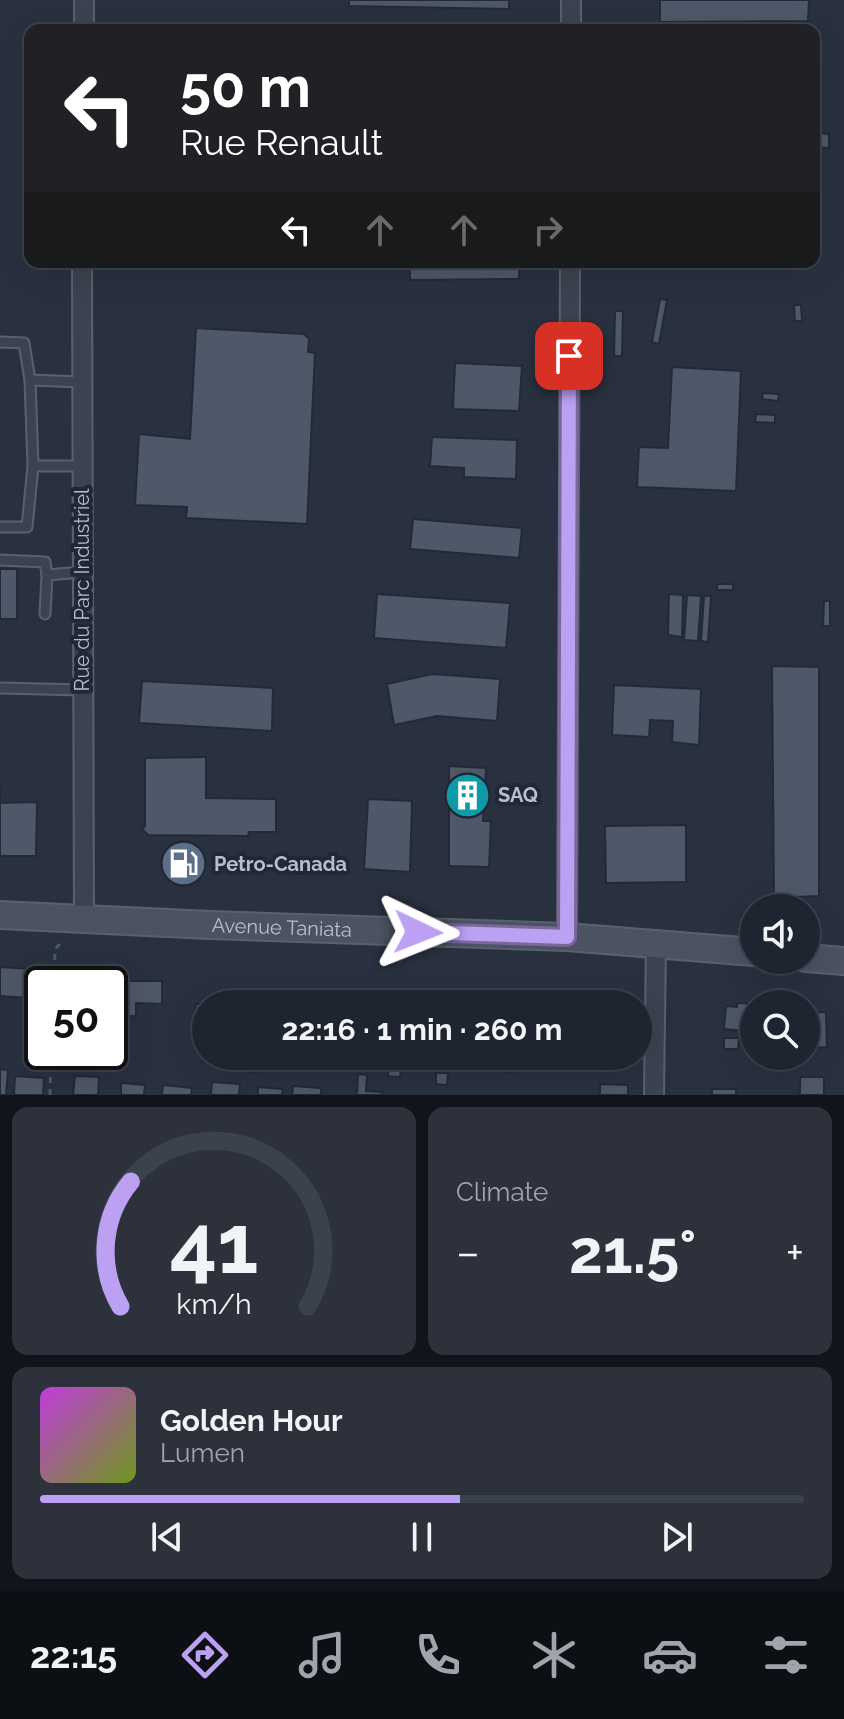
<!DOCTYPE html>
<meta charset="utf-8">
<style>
body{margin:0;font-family:Raleway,sans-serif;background:#2c313c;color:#f1f3f6;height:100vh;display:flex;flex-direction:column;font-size:30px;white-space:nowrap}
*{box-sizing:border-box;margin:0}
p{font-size:26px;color:#a1a5ab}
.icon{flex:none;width:44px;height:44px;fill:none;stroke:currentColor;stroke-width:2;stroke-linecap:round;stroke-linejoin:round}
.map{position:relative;height:1095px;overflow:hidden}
.drawer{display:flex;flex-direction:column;gap:12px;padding:12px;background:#11141a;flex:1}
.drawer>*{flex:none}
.banner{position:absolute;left:24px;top:24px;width:796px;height:244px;border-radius:16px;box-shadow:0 8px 32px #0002,0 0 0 2px #3c424c;background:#202124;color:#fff;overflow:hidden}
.fabs{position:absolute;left:740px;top:894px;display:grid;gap:16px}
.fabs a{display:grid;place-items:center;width:80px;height:80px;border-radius:50%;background:#1f2530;box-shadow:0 8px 32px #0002,0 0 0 2px #3c424c;font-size:40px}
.speed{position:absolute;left:24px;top:966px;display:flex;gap:16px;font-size:40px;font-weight:700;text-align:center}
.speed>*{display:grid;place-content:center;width:104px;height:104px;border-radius:50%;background:#1f2530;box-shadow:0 8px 32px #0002,0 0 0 2px #3c424c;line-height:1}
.speed .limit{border:4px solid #111;border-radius:12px;background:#fff;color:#111}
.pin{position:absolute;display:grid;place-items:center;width:68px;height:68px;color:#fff;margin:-34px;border-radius:16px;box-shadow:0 4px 12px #0006}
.me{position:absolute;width:88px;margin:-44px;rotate:92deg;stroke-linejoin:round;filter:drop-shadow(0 0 6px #0008)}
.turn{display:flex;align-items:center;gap:28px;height:168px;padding:0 24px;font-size:36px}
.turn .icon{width:104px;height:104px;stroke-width:2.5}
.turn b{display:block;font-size:56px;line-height:68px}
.lanes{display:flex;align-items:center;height:76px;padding:0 24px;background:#0003;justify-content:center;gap:40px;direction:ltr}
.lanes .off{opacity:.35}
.big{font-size:60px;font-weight:700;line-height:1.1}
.drawer .card{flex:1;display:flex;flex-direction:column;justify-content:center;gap:12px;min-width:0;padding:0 28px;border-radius:16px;background:#2c313c}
.drawer .dial{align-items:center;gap:0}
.dial svg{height:208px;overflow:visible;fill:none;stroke:#3c424c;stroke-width:7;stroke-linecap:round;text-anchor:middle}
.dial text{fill:#f1f3f6;stroke:none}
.song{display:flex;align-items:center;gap:24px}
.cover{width:96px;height:96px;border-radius:12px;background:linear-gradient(135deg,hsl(290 70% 55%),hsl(80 70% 35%))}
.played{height:8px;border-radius:4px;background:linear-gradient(90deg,#bca0f2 55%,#3c424c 55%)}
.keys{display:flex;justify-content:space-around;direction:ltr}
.heat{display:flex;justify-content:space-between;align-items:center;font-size:44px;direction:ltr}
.drawer .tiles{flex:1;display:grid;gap:12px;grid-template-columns:1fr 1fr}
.card:last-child{grid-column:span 2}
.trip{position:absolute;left:192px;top:990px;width:460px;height:80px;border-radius:40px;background:#1f2530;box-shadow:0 8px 32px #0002,0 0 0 2px #3c424c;font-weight:700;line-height:80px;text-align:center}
.tabs{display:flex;height:128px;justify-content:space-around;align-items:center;background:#0c0f13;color:#a1a5ab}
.tabs .icon{width:56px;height:56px}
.tabs .selected{color:#bca0f2}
.tabs b{font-size:36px;color:#f1f3f6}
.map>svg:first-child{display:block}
</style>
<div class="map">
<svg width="844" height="1095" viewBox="0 0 844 1095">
<rect width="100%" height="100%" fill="#293140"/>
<g fill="#4f5868" stroke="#232a37" stroke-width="2">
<polygon points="349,0 509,0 509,9 349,6"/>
<polygon points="660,0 809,0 808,21 660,22"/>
<polygon points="814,133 829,134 829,148 814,147"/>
<rect x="169" y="262" width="131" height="2"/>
<polygon points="410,262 519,262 519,279 410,280"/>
<polygon points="660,299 667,300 659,344 652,342"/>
<polygon points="794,305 801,305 802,321 795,321"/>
<polygon points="615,311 623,311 622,356 614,356"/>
<polygon points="196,328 304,334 309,339 308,352 315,353 307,524 186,518 187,507 135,505 139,434 190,439"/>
<polygon points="455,363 522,366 519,411 453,409"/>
<polygon points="672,367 741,371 736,491 637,487 639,447 668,448"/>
<polygon points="763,393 779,394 778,401 762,399"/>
<polygon points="756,414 775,415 775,423 755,422"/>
<polygon points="432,437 517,440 516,479 464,477 464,468 430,466"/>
<polygon points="413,519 522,528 519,558 410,549"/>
<rect x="0" y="569" width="17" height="50"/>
<rect x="717" y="584" width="16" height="6"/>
<polygon points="377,594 510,603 506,648 374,638"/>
<polygon points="669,594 683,595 682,637 668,635"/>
<polygon points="687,595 701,596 698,641 684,640"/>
<polygon points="704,596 711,596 708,642 701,641"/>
<polygon points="824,601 830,601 830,626 823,626"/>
<polygon points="772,666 819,667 819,896 774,898"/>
<polygon points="432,674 500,679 497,721 437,716 394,725 387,684"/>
<polygon points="142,681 273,688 272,731 139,723"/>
<polygon points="614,685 701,689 699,745 672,742 673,721 650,720 649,737 612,735"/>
<polygon points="206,757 206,798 276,799 276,832 249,832 248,836 148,835 142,829 145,826 145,758"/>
<polygon points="449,766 486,768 483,821 491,821 489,867 449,866"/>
<polygon points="0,787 0,803 37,802 36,856 0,856"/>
<polygon points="368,799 412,801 410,872 364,869"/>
<polygon points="686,825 686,882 606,883 605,826"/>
<polygon points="0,967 30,969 28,998 0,996"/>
<polygon points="117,981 162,981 162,1004 136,1003 136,1016 116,1016"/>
<polygon points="258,991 321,997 320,1004 257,1004"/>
<polygon points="214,992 244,994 243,1004 213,1004"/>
<polygon points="487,995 519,997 519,1004 477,1004 487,1003"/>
<polygon points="429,998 459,999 459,1004 428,1004"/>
<polygon points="350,999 395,1001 395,1004 350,1004"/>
<polygon points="737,1003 754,1004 754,1032 724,1029 726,1006 737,1007"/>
<polygon points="196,1004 206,1004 206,1028 194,1027"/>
<polygon points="826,1012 827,1047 806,1048 806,1013"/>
<polygon points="724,1038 739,1038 738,1049 724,1049"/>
<polygon points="112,1051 123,1052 122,1063 111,1063"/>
<polygon points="411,1056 424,1056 423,1065 410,1064"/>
<polygon points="469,1056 490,1056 489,1065 469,1064"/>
<polygon points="603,1056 619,1056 618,1065 602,1064"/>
<polygon points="248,1060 259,1061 259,1072 247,1072"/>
<polygon points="505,1063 518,1063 517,1072 505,1072"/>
<polygon points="389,1067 401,1068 400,1077 388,1076"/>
<polygon points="0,1069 8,1070 6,1095 0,1095"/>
<polygon points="436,1073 448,1073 447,1085 436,1084"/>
<polygon points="358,1074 367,1075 366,1091 382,1092 382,1095 357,1095"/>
<polygon points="15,1076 44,1078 43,1095 14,1095"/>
<polygon points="75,1076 99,1077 98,1095 73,1095"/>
<rect x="800" y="1077" width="24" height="18"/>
<polygon points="212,1082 240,1084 239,1095 211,1095"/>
<polygon points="121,1083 145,1085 144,1095 121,1095"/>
<polygon points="600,1084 628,1085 628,1095 600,1095"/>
<polygon points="163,1085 192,1088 191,1095 162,1095"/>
<polygon points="293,1086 321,1088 321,1095 292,1095"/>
<polygon points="258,1087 283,1089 282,1095 258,1095"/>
<rect x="712" y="1089" width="24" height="6"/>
</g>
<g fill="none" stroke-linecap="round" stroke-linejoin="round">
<defs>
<g id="lane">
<polyline points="0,342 24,343 30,380 82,382"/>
<polyline points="30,380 33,466"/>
<polyline points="0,527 27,527 33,466 82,466"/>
<polyline points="0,560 45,562 47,575 82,572"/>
<polyline points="45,614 47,575"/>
<polyline points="0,688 83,690"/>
</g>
<g id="street">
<polyline points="84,30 84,0"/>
<polyline points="571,30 571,0"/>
<polyline points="82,262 84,919"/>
<polyline points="567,937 570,262"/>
<polyline points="654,1095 656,943"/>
</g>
<g id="secondary">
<path id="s1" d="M0 915 210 925 567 937 754 952"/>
<polyline points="806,958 844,961"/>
</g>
</defs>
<use href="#lane" stroke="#5a616d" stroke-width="13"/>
<use href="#street" stroke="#5a616d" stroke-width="22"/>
<use href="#secondary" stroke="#5a616d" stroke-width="30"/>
<g stroke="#4b5c5f" stroke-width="3" stroke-dasharray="6 6" stroke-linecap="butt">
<polyline points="54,984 55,949 62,942"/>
<polyline points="50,1095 51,1052"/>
</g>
<use href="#lane" stroke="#3c4350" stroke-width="9"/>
<use href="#street" stroke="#3c4350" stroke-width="18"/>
<use href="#secondary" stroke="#4b5262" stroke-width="26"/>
</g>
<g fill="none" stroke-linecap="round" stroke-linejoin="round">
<defs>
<polyline id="route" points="418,932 567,937 569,356"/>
</defs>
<use href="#route" stroke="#7a689d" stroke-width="20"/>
<use href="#route" stroke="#bca0f2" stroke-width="14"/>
</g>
<defs>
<symbol id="building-disc" viewBox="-11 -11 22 22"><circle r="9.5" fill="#0f9aa8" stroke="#212835"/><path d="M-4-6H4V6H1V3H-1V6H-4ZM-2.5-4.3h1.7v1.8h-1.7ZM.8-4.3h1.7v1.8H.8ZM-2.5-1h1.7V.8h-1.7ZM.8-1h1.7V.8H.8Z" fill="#fff"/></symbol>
<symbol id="fuel-disc" viewBox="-11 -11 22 22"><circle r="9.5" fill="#5c6f8a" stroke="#212835"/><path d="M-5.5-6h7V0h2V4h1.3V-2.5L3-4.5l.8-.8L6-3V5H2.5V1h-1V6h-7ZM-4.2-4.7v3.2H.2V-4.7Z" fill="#fff"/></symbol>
</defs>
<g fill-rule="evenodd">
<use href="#building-disc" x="442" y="770" width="51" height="51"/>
<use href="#fuel-disc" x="158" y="838" width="51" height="51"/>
</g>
<g text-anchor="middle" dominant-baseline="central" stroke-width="8" stroke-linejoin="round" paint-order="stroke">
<g font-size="20" fill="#b9bfca" stroke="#212835">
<text transform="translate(82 590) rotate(-90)">Rue du Parc Industriel</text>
<text stroke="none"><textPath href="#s1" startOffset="282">Avenue Taniata</textPath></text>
</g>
<g font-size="20" font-weight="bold" fill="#b9bfca" stroke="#212835" text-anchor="start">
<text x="498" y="795">SAQ</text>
<text x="214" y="864">Petro-Canada</text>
</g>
</g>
</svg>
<div class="fabs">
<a><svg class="icon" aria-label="sound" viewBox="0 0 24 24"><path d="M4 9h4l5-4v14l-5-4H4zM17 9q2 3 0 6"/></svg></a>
<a><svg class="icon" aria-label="search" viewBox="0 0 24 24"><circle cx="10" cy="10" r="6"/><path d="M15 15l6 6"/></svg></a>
</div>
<div class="speed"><div class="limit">50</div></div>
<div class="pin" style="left:569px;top:356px;background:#d93025"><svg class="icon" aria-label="arrive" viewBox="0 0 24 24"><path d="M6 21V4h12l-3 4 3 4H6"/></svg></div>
<svg class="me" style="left:418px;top:932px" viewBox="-20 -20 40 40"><path d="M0-17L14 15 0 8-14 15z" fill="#bca0f2" stroke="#fff" stroke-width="4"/></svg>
<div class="trip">22:16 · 1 min · 260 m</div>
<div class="banner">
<div class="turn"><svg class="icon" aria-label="left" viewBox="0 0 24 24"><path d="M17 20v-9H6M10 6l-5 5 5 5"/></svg><div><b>50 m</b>Rue Renault</div></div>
<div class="lanes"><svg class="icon" aria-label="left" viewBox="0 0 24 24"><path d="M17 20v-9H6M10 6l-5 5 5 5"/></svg><svg class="icon off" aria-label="ahead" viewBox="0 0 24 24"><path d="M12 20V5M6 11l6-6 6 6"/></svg><svg class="icon off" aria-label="ahead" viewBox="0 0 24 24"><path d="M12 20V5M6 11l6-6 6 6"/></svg><svg class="icon off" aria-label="right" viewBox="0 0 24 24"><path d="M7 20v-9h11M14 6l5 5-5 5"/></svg></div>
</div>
</div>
<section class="drawer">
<div class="tiles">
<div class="card dial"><svg viewBox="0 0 100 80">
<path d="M14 69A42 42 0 1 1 86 69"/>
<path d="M14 69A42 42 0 0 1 18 21" stroke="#bca0f2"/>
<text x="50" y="56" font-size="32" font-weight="700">41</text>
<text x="50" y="72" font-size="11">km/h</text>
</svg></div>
<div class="card"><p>Climate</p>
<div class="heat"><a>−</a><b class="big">21.5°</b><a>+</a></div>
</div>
<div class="card">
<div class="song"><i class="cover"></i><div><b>Golden Hour</b><p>Lumen</p></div></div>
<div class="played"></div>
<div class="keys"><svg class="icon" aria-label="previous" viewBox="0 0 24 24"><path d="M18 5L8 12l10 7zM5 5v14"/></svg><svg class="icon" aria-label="pause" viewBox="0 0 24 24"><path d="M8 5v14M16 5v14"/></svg><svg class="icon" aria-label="next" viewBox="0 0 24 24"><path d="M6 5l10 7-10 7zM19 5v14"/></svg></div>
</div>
</div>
</section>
<nav class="tabs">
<b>22:15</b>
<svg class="icon selected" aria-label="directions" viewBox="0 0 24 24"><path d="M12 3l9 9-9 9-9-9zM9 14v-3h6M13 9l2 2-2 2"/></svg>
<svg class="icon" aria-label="music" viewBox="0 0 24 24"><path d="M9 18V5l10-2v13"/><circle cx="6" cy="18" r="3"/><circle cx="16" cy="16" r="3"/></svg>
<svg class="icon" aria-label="phone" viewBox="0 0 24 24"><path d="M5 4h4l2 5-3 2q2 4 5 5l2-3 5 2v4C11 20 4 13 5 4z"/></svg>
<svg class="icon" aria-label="climate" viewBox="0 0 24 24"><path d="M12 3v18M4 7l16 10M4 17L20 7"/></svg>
<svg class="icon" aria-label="car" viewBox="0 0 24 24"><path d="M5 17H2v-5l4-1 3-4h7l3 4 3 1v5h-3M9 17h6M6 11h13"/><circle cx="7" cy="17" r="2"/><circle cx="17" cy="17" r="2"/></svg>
<svg class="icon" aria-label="filters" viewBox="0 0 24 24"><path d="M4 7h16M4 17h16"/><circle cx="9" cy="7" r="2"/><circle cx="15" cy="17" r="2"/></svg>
</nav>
